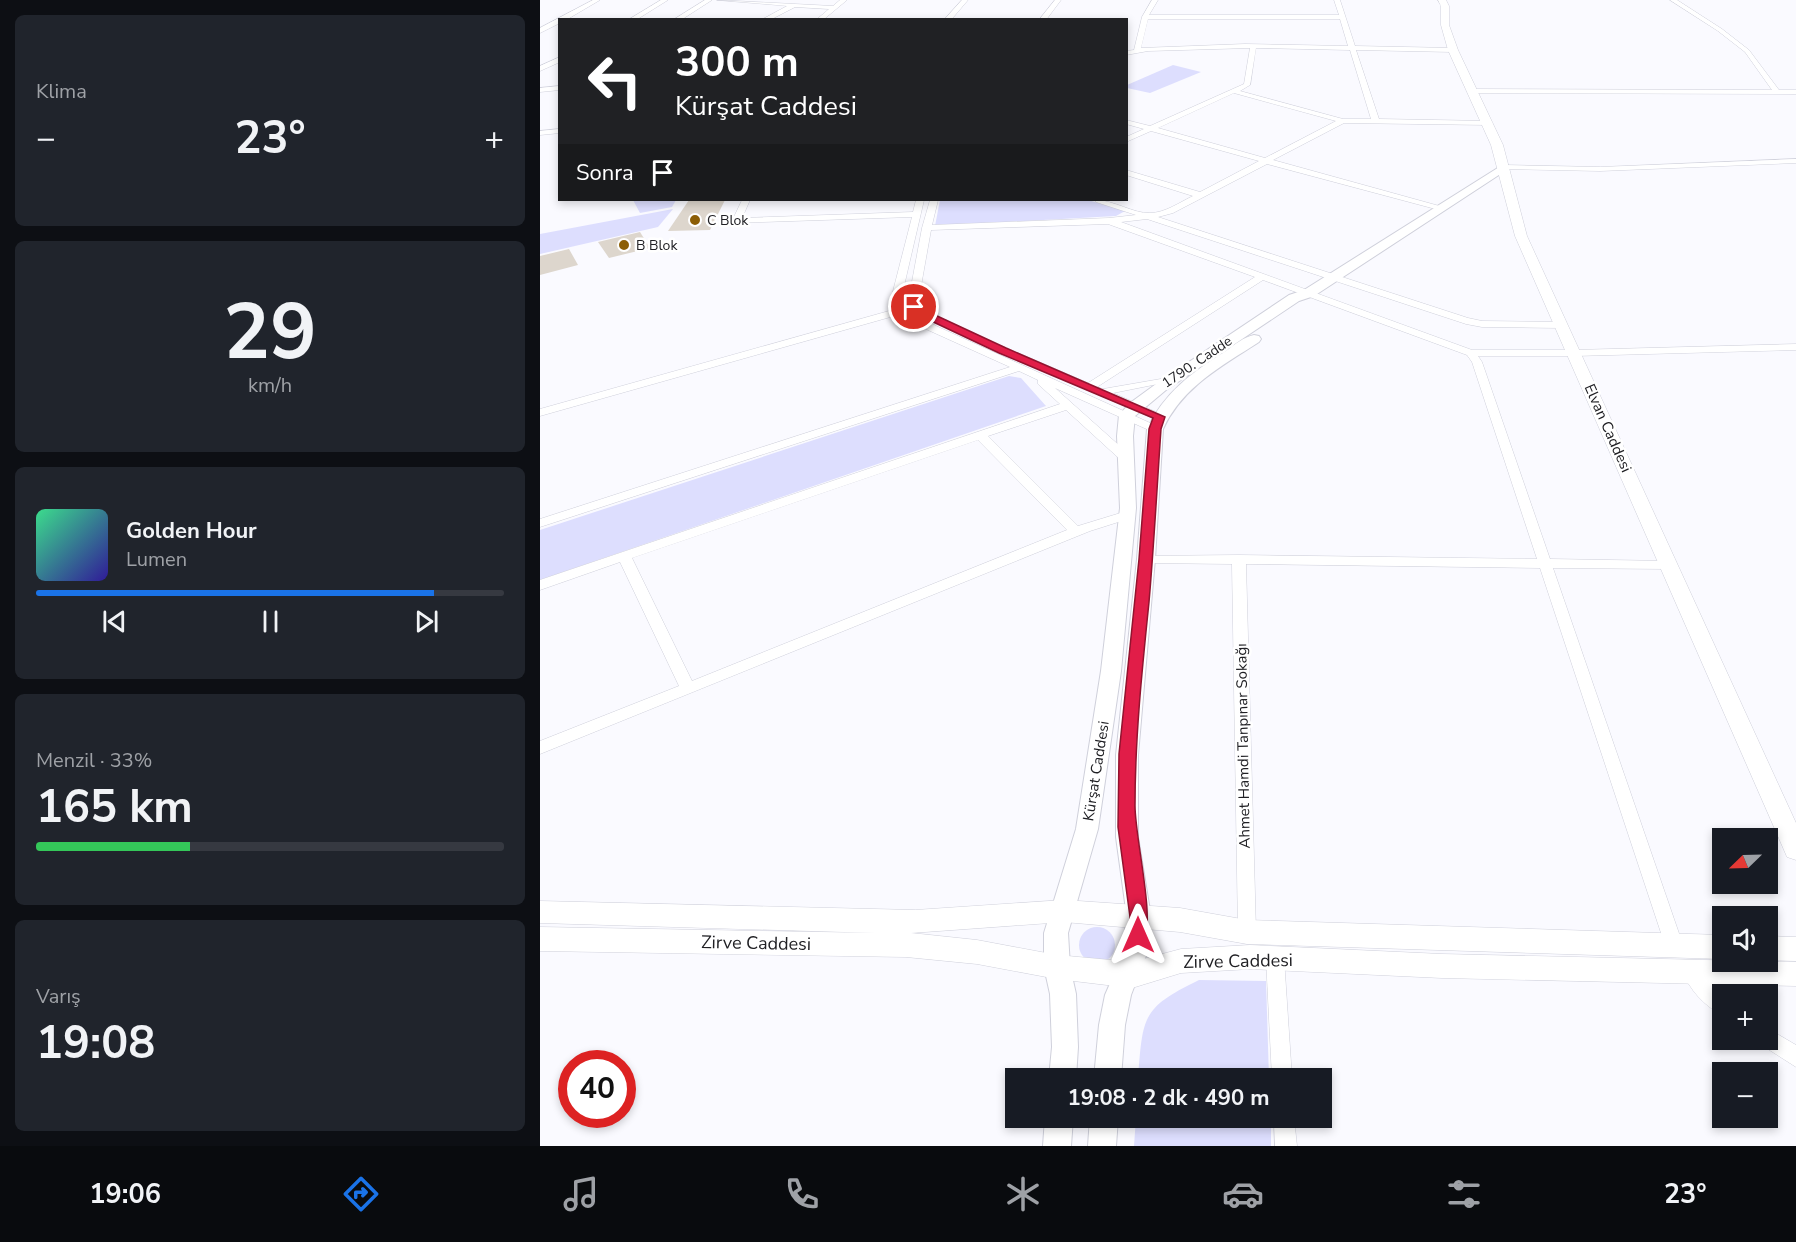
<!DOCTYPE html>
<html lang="tr">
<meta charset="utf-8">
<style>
body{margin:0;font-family:"Nunito Sans",sans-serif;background:#20242c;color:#f1f3f6;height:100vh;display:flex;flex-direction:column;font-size:22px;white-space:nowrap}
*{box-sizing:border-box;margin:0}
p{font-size:20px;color:#9ea1a6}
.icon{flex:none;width:33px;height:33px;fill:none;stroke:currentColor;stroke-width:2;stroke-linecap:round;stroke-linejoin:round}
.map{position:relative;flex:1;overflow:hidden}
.panel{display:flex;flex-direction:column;gap:15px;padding:15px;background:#0d0f14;width:540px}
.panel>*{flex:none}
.banner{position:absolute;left:18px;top:18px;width:570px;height:183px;border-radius:0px;box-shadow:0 3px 9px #0003;background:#202124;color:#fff;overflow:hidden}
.needle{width:39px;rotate:247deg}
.tools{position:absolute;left:1172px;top:828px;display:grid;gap:12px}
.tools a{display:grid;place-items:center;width:66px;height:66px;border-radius:0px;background:#171b24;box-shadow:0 3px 9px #0003;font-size:30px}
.speed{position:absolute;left:18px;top:1050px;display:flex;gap:12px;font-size:30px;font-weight:700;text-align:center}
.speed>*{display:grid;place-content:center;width:78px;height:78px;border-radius:50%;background:#171b24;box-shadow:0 3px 9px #0003;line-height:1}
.speed .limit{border:9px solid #d22;background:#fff;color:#111}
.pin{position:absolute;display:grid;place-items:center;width:51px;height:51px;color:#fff;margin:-26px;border:3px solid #fff;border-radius:50%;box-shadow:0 2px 6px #0007}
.me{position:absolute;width:66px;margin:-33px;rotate:0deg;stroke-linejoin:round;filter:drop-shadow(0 0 4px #0008)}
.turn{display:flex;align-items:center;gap:21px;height:126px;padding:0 18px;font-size:27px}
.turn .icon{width:78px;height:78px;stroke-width:2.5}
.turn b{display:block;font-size:42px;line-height:51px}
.then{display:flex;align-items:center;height:57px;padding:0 18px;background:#0003;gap:12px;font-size:22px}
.big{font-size:45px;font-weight:700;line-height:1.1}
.panel .tile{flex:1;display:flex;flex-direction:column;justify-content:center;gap:9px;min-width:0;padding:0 21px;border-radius:9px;background:#20242c}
.panel .dial{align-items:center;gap:0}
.dial b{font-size:78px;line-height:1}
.song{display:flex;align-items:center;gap:18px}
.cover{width:72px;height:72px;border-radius:9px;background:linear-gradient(135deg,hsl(150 70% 55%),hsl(250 70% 35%))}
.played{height:6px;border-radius:3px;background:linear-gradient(90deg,#1a73e8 85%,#363941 85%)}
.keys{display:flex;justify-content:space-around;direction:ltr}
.heat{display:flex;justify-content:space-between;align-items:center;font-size:33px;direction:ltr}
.charge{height:9px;border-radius:4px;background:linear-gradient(90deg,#34c759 33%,#363941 0)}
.trip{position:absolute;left:465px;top:1068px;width:327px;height:60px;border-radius:0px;background:#171b24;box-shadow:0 3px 9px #0003;font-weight:700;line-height:60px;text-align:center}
.tabs{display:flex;height:96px;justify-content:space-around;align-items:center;background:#090b0e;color:#9ea1a6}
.tabs .icon{width:42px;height:42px}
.tabs .on{color:#1a73e8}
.tabs b{font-size:27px;color:#f1f3f6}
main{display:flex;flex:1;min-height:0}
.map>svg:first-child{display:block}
</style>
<main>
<section class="panel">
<div class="tile"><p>Klima</p>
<div class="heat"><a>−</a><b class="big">23°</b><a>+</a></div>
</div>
<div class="tile dial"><b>29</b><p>km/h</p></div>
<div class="tile">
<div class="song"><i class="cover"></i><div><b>Golden Hour</b><p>Lumen</p></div></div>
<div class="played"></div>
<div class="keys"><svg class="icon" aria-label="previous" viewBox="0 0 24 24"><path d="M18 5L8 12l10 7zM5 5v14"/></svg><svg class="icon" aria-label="pause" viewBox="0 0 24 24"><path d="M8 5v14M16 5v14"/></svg><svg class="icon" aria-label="next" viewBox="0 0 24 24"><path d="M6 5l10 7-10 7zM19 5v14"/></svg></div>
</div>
<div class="tile"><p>Menzil · 33%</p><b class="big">165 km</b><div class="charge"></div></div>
<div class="tile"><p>Varış</p><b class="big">19:08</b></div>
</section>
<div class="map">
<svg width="1256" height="1146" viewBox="0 0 1256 1146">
<rect width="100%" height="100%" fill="#fafaff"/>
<g fill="#dddefe">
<polygon points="633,65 661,72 610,93 587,88 587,85"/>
<polygon points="93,200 136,200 132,207 100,213"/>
<polygon points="400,200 548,200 585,211 576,216 395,226"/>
<polygon points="133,209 118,227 0,254 0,234"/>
<polygon points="469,376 481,378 506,406 0,580 0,530"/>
<circle cx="557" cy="945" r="18"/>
<path d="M659 980 726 981 729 1078H598C603 1017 601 1008 659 980Z"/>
<polygon points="596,1118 731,1118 731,1146 594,1146"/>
</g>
<g fill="#ddd6cd">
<polygon points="149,200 185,200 170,230 128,231"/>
<polygon points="100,232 110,248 69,258 58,242"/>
<polygon points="29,249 38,265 0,275 0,256"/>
</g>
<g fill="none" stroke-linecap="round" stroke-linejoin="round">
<defs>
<g id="minor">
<polygon points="53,0 60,0 26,20 20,20 20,23 0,33 0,28"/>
<polygon points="121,0 128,0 96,20 88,20"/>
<polygon points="165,0 172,0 141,20 133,20"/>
<polygon points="177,0 293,6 300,0 307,0 283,20 276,20 289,9 255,7 230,20 221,20 247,6"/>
<polygon points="422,0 428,0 411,20 404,20"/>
<polygon points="515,0 521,0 506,20 499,20"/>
<path d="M612 0H618L609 15H799L794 0H800L815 46 913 48 916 50 913 52 816 50 839 119 949 121 953 123 949 125 804 123 733 160 903 207V211L727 164 633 213 618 217 928 318 942 321 1021 322 1026 325 1021 328 942 327 926 324 607 219 581 222 932 350H1034L1256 344V350L1034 356H938L942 362 1010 559 1129 561 1136 565 1129 569 1013 568 1143 945 1141 951 1134 953 1127 951 1125 945 1000 568 706 564 716 932 713 938 707 940 701 938 698 932 692 564 606 563 599 559 601 556 699 555 997 559 932 362 927 355 723 280 557 387 563 389 638 376V380L573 393 623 415V419H615L454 350V346H462L548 383 715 277 568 224 391 230 378 303 383 309 411 324 406 327 402 326 373 310 371 311 396 326 619 427 621 429 619 431H611L515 388 591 456 593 459 591 462H583L526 410 448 436 538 526 587 511 591 512 593 515 591 518 550 531 0 754V741L139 686 80 562 0 590V580L520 404 498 384V380L479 371 0 527V519L470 367 388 330 361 314 0 416V409L356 309 351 299 372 217 193 223 192 221 202 200H210L202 218 373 212 376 200H384L361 299 365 306 370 305 368 303 382 228 390 200H398L392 225 569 218 596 215 556 202 555 200C574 200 594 214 610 213 625 213 640 202 653 196L586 175V170L660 192 719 161 611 131 586 142V137L604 129 586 124V120L610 126 704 84 710 48 608 51 586 55V51L594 50 602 17ZM608 19H800L808 46 705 44 601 48ZM716 48 810 50 831 119H803L700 91 710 85ZM694 93 796 121 725 158 618 128ZM438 440 527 530 152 681 92 558Z"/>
<polygon points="1130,0 1137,0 1182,29 1209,50 1239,90 1256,90 1256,94 933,93 929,91 933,89 1232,90 1205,52 1178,31"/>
<polygon points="20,57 20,62 0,71 0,66"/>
<polygon points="20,86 20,90 0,92 0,88"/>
<polygon points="20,129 20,133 0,135 0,131"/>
<polygon points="1256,159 1256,163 1060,171 964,169 960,167 964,165 1060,167"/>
<polygon points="735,950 742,952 744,958 752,1078 732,1078 726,958 728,952"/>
<path d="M1151 962C1161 966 1175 986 1184 994H1182V1014C1164 1007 1149 988 1142 971L1144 965Z"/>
<polygon points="1227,1028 1256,1045 1256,1067 1220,1044 1218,1040 1227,1040"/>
<polygon points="734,1118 754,1118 757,1146 735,1146"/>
</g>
<g id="tertiary">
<polygon points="964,164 968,165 968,169 774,296 759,301 626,390 595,416 593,436 596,508 581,671 558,829 528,933 530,967 536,994 538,1047 536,1078 509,1078 512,1047 510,994 504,967 504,933 536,829 561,671 580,508 577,436 579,415 590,403 616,384 749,295 764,290"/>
<path d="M714 335 719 336 721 339 719 342C682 366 642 387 623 429L615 559 598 755V837L611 917 606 956 591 995 585 1025 581 1078H554L559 1025 565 995 582 956 587 917 576 837V755L597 559 607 429C624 393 652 372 686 351 694 345 704 337 714 335Z"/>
<polygon points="505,1118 533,1118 531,1146 503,1146"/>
<polygon points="550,1118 578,1118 576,1146 548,1146"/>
</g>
<g id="secondary">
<polygon points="898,0 906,0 909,6 909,25 918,50 963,145 987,236 1256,823 1256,860 1247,857 1244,850 975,236 951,145 908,50 901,25 901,6"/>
<polygon points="524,900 640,908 707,920 1182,935 1182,959 707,944 640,932 524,922 371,933 437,940 517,955 592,962 641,949 710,945 902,954 1256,962 1256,986 902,978 710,969 641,973 592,988 517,979 437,964 366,957 0,951 0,927 337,933 0,923 0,901 375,910"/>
<polygon points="1227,936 1256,937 1256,961 1227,960"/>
</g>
</defs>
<use href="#minor" stroke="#cfd0db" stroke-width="1"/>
<use href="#tertiary" stroke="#cfd0db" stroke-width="2"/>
<use href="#secondary" stroke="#cfd0db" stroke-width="1"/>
<use href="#minor" fill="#fff" fill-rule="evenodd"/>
<use href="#tertiary" fill="#fff" fill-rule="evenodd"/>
<use href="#secondary" fill="#fff" fill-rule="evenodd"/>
</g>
<path fill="#e11d48" stroke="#92132f" stroke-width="1.5" d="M371 304H378L395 315 466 348 625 417 621 429C617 487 614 544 609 602 602 670 595 738 595 806 595 838 615 918 604 941L598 944 591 941 588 935 590 917 578 827 579 754 599 559 609 429 613 418 459 353 387 319 371 309Z"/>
<g fill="#8c5e05" stroke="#fff" stroke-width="2">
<circle cx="155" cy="220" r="6"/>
<circle cx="84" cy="245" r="6"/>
</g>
<g text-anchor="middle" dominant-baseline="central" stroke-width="5" stroke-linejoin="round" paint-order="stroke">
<g font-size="14" fill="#202024" stroke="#fff" text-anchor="start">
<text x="167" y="220">C Blok</text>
<text x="96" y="245">B Blok</text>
</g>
<g font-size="14" fill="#202024" stroke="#fff">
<text transform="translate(657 362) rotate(-34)">1790. Cadde</text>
</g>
<g font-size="15" fill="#202024" stroke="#fff">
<text transform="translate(1068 428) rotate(66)">Elvan Caddesi</text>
<text transform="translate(703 746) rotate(-91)">Ahmet Hamdi Tanpınar Sokağı</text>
<text transform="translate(556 771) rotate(-81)">Kürşat Caddesi</text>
</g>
<g font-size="18" fill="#202024" stroke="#fff">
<text transform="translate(216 943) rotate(1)">Zirve Caddesi</text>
<text transform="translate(698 961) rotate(-1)">Zirve Caddesi</text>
</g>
</g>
</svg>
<div class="tools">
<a><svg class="needle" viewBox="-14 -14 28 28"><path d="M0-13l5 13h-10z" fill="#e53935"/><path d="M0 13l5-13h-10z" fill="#9ea1a6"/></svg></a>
<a><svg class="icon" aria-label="sound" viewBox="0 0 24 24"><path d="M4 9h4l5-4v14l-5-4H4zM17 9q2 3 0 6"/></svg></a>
<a>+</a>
<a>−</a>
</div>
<div class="speed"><div class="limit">40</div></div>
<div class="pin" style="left:374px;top:307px;background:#d93025"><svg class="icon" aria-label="arrive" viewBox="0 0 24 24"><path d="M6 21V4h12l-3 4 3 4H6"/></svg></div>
<svg class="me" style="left:598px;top:935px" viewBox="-20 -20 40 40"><path d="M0-17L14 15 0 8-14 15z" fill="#e11d48" stroke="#fff" stroke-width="4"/></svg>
<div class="trip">19:08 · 2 dk · 490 m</div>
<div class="banner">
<div class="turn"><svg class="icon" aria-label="left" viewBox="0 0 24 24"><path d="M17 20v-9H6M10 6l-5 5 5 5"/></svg><div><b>300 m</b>Kürşat Caddesi</div></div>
<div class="then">Sonra<svg class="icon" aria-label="arrive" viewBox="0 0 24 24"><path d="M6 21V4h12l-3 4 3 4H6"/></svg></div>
</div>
</div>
</main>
<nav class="tabs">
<b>19:06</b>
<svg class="icon on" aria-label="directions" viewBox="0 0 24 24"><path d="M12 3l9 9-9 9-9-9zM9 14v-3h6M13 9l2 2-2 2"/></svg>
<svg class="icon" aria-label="music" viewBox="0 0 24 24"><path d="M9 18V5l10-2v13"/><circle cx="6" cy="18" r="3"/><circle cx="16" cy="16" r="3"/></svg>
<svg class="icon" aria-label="phone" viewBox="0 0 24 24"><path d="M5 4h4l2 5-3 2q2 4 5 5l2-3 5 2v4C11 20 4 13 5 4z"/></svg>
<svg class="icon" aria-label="climate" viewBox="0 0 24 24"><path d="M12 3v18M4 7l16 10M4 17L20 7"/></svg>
<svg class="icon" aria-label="car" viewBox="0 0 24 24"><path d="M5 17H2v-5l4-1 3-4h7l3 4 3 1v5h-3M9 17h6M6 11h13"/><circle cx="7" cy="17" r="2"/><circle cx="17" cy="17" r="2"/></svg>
<svg class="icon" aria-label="filters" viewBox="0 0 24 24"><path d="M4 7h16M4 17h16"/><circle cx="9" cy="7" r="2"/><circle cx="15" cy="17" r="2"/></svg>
<b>23°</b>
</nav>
